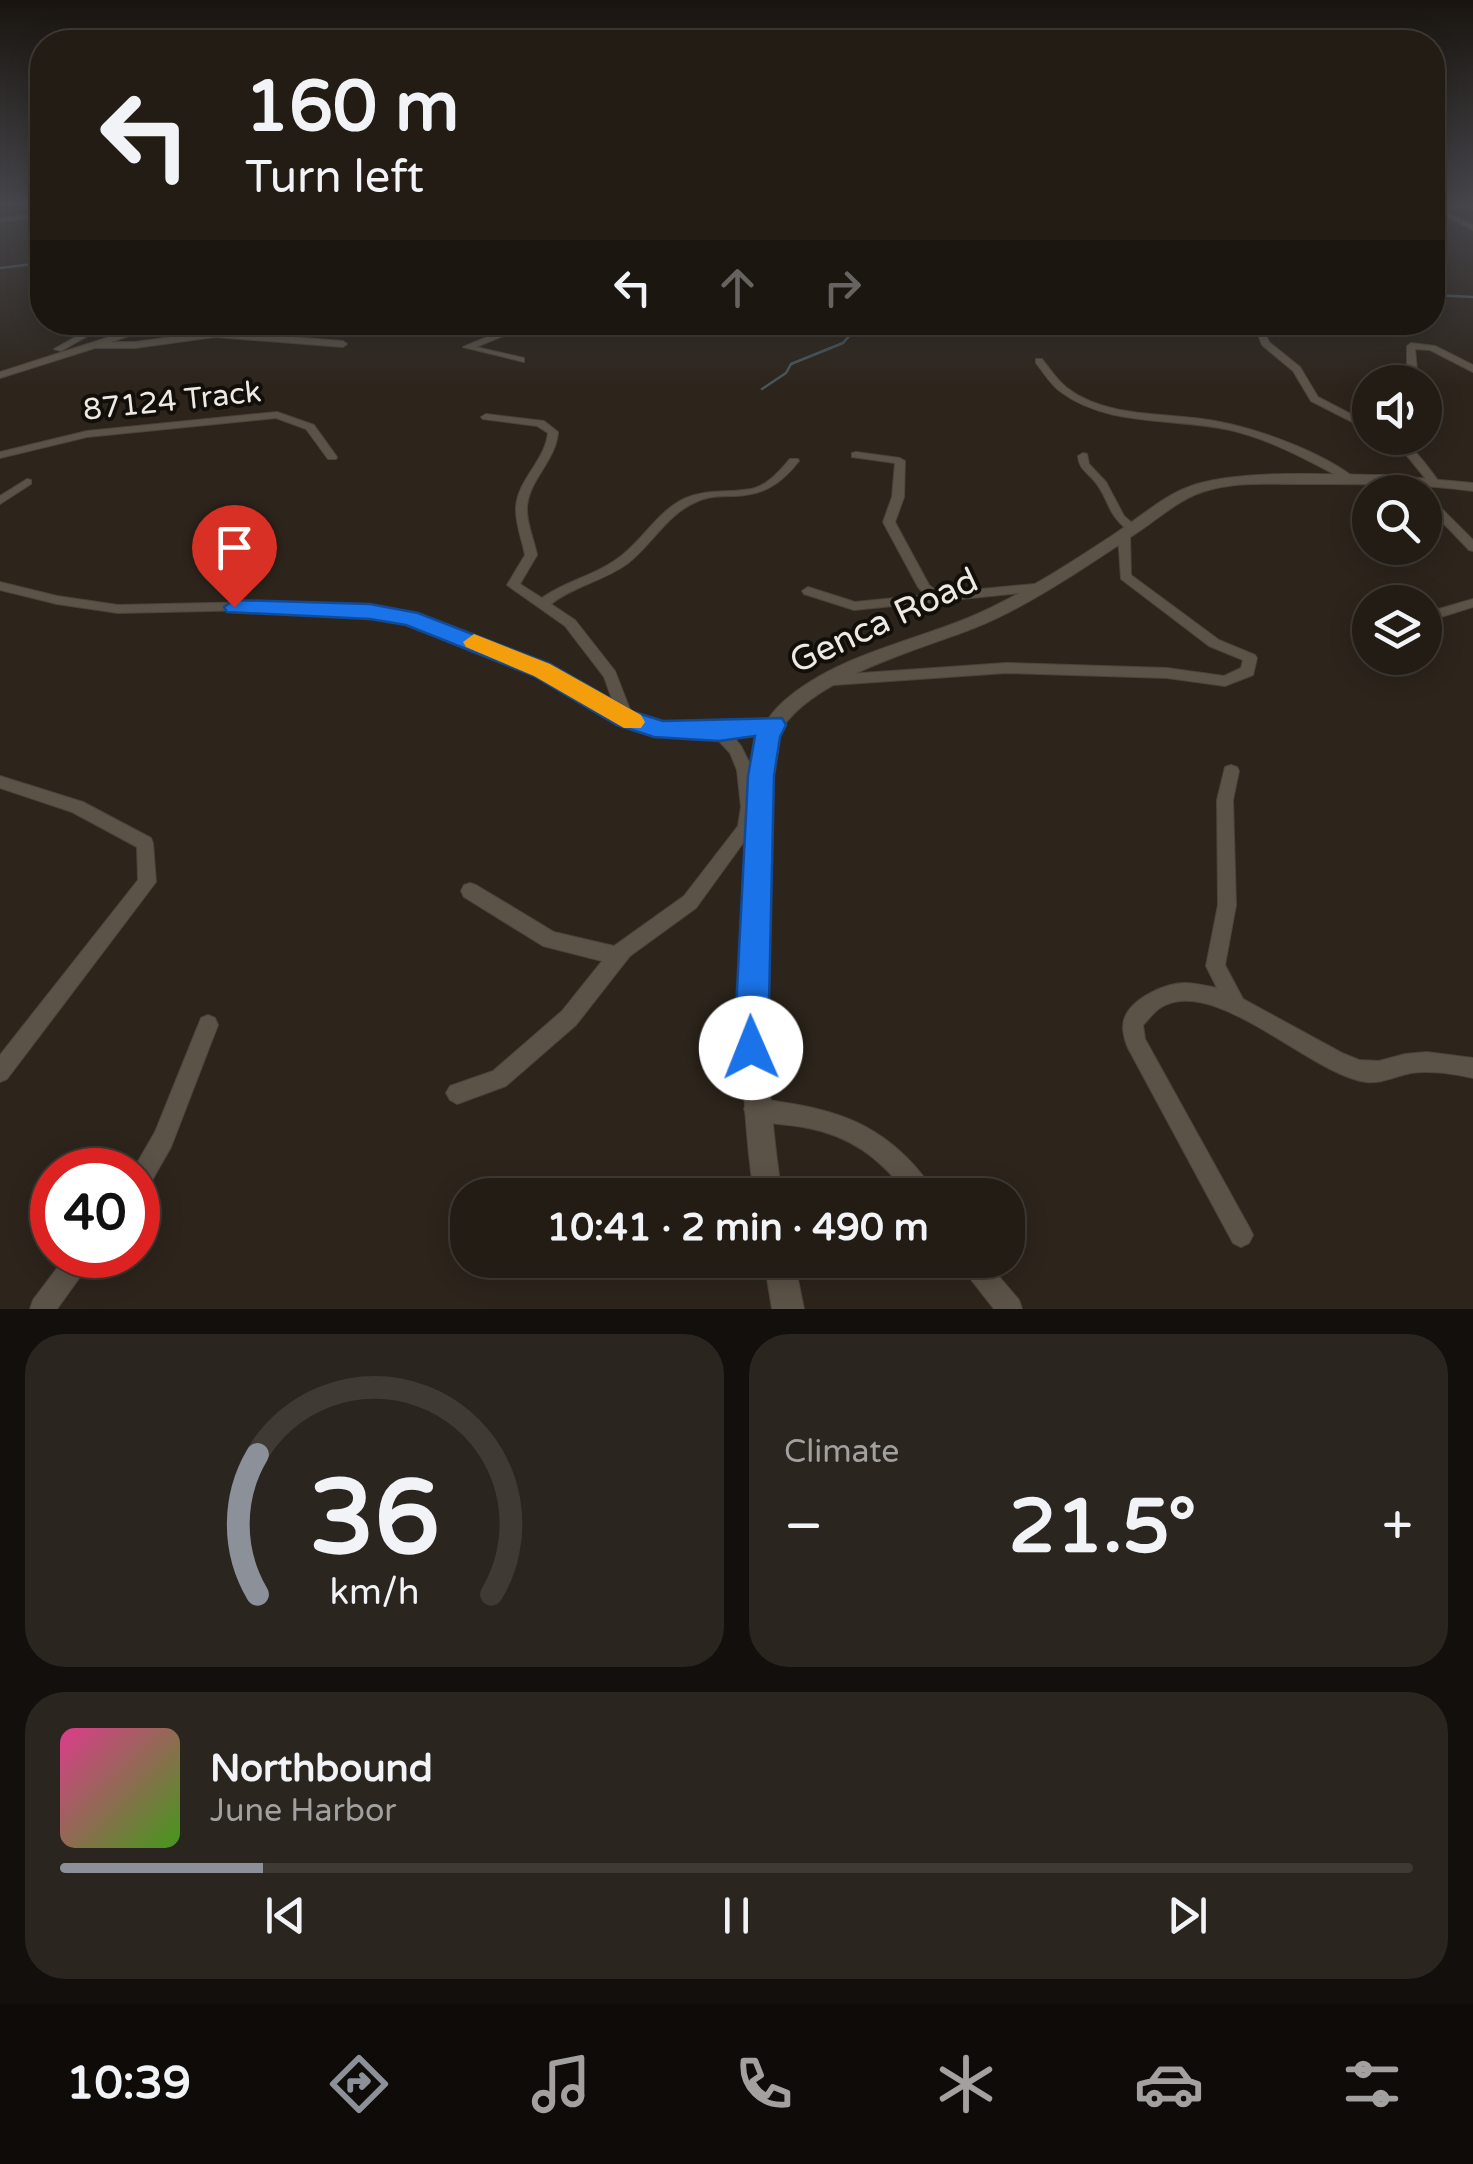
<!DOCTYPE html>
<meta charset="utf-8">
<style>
body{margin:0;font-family:"Varela Round",sans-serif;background:#2a251e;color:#f1f3f6;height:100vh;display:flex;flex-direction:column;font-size:38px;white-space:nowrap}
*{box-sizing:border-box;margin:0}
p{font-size:32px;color:#a2a1a0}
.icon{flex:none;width:55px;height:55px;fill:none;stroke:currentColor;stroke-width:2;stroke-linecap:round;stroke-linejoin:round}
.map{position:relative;height:1309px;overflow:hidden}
.details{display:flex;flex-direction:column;gap:25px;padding:25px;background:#130f0c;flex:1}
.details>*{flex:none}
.banner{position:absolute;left:30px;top:30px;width:1415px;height:305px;border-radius:40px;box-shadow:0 5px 25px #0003,0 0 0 2px #3f3a34;background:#221c15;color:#f1f3f6;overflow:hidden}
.tools{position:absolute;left:1352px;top:365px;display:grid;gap:20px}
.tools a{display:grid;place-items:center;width:90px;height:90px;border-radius:50%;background:#221c15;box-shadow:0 5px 25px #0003,0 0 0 2px #3f3a34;font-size:50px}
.speed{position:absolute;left:30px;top:1148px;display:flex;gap:20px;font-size:50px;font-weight:700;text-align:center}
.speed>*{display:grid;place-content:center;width:130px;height:130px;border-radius:50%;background:#221c15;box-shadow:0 5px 25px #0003,0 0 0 2px #3f3a34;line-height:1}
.speed .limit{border:15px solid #d22;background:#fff;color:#111}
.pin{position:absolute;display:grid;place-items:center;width:85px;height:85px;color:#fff;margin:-102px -42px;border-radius:50% 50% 50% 0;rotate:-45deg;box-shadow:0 0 10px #0007}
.pin .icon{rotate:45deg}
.me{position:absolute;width:110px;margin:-55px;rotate:359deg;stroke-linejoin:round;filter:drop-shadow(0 0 8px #0008)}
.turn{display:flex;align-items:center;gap:35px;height:210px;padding:0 50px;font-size:45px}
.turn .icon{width:130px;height:130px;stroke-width:2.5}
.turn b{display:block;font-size:70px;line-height:85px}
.lanes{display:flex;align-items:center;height:95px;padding:0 50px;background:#0003;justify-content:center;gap:50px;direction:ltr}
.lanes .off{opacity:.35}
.big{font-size:75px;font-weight:800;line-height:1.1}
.details .tile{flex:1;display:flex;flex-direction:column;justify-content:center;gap:15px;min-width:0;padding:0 35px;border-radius:40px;background:#2a251e}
.details .dial{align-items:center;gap:0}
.dial svg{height:260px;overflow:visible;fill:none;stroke:#3f3a34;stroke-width:7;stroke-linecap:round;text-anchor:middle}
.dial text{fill:#f1f3f6;stroke:none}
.song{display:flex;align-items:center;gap:30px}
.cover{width:120px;height:120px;border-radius:15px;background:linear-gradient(135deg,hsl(330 70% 55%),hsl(100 70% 35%))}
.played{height:10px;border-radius:5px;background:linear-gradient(90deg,#8c9099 15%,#3f3a34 15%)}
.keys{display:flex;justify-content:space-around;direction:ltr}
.heat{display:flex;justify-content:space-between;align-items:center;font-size:55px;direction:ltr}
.details .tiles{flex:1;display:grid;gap:25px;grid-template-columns:1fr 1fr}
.tile:last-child{grid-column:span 2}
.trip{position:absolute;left:450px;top:1178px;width:575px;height:100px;border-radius:40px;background:#221c15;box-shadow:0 5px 25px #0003,0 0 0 2px #3f3a34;font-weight:800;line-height:100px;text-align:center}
.tab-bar{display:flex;height:160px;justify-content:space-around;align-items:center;background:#0e0b08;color:#a2a1a0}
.tab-bar .icon{width:70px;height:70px}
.tab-bar .active{color:#8c9099}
.tab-bar b{font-size:45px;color:#f1f3f6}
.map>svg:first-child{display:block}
</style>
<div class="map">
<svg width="1473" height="1309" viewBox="0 0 1473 1309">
<rect width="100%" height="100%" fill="#2d251c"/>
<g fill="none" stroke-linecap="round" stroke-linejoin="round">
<g stroke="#47565d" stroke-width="2.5">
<polyline points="1469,204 1473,205"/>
<polyline points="0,268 42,263"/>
<polyline points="1432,295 1473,297"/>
<polyline points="762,389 786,373 791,364 843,343 852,333 873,322"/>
</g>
<defs>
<g id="minor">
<polygon points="1439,203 1473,205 1473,209 1438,207 1473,225 1473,230 1432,209 1432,204 1436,206"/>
<polygon points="42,213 42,217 0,222 0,218"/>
<polygon points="102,322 113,322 61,351 54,349"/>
<polygon points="156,322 170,322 111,342 135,342 215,331 343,341 347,344 343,347 215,337 135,348 95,348 0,378 0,372"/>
<polygon points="531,322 549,322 518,330 476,347 524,358 524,362 463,347 513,326"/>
<polygon points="1253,322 1261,322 1269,342 1300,367 1318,397 1370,424 1370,431 1311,401 1293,371 1262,345"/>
<polygon points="1411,343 1435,346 1473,365 1473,372 1430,350 1415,349 1417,370 1424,382 1415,382 1407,370 1407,346"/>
<path d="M1036 359H1042C1050 369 1057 380 1067 388 1108 419 1167 412 1215 421 1259 429 1322 452 1356 479L1355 481H1347C1311 462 1274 441 1234 431 1179 417 1109 428 1061 392 1051 385 1044 373 1036 363Z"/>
<polygon points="277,412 314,425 337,457 336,459 328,459 306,429 276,418 87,437 0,458 0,452 87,431"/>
<path d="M486 414 544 421 558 432C556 461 529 479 527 507 526 523 534 539 537 555L520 584 542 598C565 581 594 576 617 559 642 542 658 510 686 498 709 488 732 494 755 488 770 483 780 470 790 459H798L799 461C781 484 764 495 734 496 721 496 708 496 696 502 667 514 651 546 627 564 603 581 574 586 551 604L575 620 615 671 631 712C674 736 727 725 774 719L779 721 781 725 779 729 774 731 732 735 741 746 753 770 757 807 754 828 696 908 630 956 576 1025 506 1086 457 1104 450 1100 446 1093 450 1086 493 1071 562 1011 602 961 543 946 464 897 461 891 464 885 470 883 476 885 554 932 614 946 684 896 738 826 741 807 737 770 730 753 715 737C683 739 644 739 619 719L537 674 408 622 369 616 256 610 118 613 57 604 0 590V582L57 596 118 605 256 602 369 608 410 614 547 666 613 702 604 677 565 626 507 585 525 555C522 539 515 523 516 507 518 479 545 461 548 433L537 426 483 419 481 417Z"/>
<path d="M1384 438C1409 437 1423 461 1437 479V483H1429L1404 452Z"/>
<polygon points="856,452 900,458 905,461 904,497 895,522 929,585 939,593 1035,584 1039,585 1041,588 1039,591 854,610 804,594 802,591 808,587 855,602 925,595 918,587 883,522 892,497 895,463 852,457 852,453"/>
<path d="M1083 453 1087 454 1089 464 1106 482 1124 516 1139 529 1137 531H1129C1106 513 1111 503 1096 483 1088 472 1079 470 1078 456Z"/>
<polygon points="27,479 31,480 31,484 0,504 0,496"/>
<polygon points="1425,495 1429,496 1473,540 1473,551 1469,550 1425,504"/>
<polygon points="1124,531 1130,535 1131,575 1219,640 1255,655 1257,658 1253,675 1225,686 1167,678 1006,673 833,685 826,680 833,675 1006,663 1167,668 1224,676 1241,668 1243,660 1209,646 1121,579 1118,535"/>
<polygon points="1473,599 1473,607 1425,622 1425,613"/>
<path d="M1231 765 1237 767 1239 771 1233 800 1236 905 1225 965 1243 999 1342 1053 1359 1060 1379 1061 1405 1054 1427 1052 1473 1058V1078C1453 1074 1432 1070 1411 1073 1396 1076 1381 1084 1366 1082 1311 1075 1213 973 1160 1008 1154 1012 1148 1020 1143 1025L1145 1039 1249 1227 1253 1235 1249 1243 1241 1247 1233 1243 1128 1048C1124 1039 1121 1026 1125 1017 1133 998 1165 983 1185 983 1195 983 1207 986 1217 988L1206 966 1218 905 1217 800 1225 767Z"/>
<polygon points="0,776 83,802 151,838 153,843 156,882 7,1079 0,1082 0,1055 138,880 137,847 72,812 0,788"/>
<polygon points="208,1015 215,1018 218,1025 171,1147 146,1191 138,1194 138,1170 133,1170 155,1132 201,1018"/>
<path d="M755 1098C814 1107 862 1113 906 1157 917 1168 929 1181 934 1195H909C878 1157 852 1136 803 1127 785 1124 764 1124 747 1117L744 1109 747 1101Z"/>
<polygon points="67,1255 94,1255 90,1263 57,1309 30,1309 33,1300"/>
<polygon points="958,1260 985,1260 1019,1300 1022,1309 994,1309 962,1268"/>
</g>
<g id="tertiary">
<path d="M1386 475 1473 483V491C1415 483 1358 484 1299 484 1269 484 1238 482 1209 490 1181 497 1161 517 1138 532 1115 548 1091 563 1068 578 1038 597 1007 615 974 628 919 650 807 679 778 735 763 762 770 802 768 832 763 954 763 1074 782 1195H754C734 1055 742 917 750 776 753 747 761 722 783 702 833 657 907 643 968 618 1020 596 1067 565 1113 535 1141 517 1166 493 1197 484 1249 469 1331 475 1386 475Z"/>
<polygon points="764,1260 794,1260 804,1309 772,1309"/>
</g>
</defs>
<use href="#minor" stroke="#49433b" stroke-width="2"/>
<use href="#tertiary" stroke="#49433b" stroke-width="2"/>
<use href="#minor" fill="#5c5348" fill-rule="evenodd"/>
<use href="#tertiary" fill="#5c5348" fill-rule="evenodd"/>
</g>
<linearGradient id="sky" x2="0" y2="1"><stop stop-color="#19140f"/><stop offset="0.53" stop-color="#46464b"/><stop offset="1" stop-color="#46464b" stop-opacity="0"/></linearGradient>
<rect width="1473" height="386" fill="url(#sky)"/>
<polygon fill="#1a73e8" stroke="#114b97" stroke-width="2.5" points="234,600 370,604 418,613 550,664 634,712 663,721 782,718 786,725 780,737 774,776 768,1048 763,1060 751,1065 739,1060 734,1048 748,776 755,736 719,741 654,737 617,725 534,676 406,625 370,619 227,612 224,607"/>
<polygon fill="#f59e0b" points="474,634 550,664 641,715 645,722 641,728 624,728 534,676 466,647 463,642"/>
<g text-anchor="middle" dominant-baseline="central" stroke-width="8" stroke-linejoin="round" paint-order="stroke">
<g font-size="30" fill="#eee9e3" stroke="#120f0b">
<text transform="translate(172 401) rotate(-6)">87124 Track</text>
</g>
<g font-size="35" fill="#eee9e3" stroke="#120f0b">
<text transform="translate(884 621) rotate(-25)">Genca Road</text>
</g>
</g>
</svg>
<div class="tools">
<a><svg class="icon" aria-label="sound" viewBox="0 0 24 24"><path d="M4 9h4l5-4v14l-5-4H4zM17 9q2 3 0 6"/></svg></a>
<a><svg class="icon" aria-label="search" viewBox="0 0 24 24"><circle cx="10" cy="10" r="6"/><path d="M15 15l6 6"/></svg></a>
<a><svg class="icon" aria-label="layers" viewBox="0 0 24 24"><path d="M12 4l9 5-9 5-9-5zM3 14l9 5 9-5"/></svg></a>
</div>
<div class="speed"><div class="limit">40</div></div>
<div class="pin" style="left:234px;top:607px;background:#d93025"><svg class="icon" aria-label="arrive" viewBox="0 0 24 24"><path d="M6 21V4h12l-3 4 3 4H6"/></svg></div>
<svg class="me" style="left:751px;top:1048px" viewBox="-20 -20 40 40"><circle r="19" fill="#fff"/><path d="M0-13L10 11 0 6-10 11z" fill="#1a73e8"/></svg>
<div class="trip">10:41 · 2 min · 490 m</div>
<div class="banner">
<div class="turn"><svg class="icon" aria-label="left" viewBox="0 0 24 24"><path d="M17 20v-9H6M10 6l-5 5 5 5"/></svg><div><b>160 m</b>Turn left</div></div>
<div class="lanes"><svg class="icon" aria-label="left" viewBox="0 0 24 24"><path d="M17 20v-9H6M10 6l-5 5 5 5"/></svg><svg class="icon off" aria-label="ahead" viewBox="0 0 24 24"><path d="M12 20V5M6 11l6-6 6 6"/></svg><svg class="icon off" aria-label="right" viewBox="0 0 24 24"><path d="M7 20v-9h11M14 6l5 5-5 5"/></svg></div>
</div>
</div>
<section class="details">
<div class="tiles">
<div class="tile dial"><svg viewBox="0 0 100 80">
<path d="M14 69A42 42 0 1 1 86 69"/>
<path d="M14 69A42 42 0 0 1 14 26" stroke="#8c9099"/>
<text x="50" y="56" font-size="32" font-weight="700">36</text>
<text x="50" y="72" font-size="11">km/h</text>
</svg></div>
<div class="tile"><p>Climate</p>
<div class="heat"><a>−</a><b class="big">21.5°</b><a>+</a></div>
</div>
<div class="tile">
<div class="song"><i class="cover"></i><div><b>Northbound</b><p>June Harbor</p></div></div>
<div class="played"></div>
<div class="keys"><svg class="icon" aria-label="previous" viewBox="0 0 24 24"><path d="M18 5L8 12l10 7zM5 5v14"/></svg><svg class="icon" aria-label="pause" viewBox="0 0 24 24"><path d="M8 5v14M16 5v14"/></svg><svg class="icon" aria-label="next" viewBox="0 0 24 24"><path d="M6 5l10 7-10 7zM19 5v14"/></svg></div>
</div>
</div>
</section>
<nav class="tab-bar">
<b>10:39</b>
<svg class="icon active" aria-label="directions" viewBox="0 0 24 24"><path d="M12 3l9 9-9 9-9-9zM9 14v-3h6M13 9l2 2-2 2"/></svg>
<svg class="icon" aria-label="music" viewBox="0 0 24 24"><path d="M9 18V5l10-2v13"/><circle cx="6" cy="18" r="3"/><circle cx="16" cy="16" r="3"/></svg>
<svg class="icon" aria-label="phone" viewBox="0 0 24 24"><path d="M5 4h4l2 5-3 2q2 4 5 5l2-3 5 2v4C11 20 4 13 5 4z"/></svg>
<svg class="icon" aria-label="climate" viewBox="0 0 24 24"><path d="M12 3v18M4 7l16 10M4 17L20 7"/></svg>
<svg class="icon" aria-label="car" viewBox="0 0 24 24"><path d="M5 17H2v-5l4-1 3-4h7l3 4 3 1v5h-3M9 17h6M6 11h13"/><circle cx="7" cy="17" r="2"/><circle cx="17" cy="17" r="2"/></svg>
<svg class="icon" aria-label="filters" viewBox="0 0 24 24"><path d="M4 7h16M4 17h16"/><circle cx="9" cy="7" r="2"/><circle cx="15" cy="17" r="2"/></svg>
</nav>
